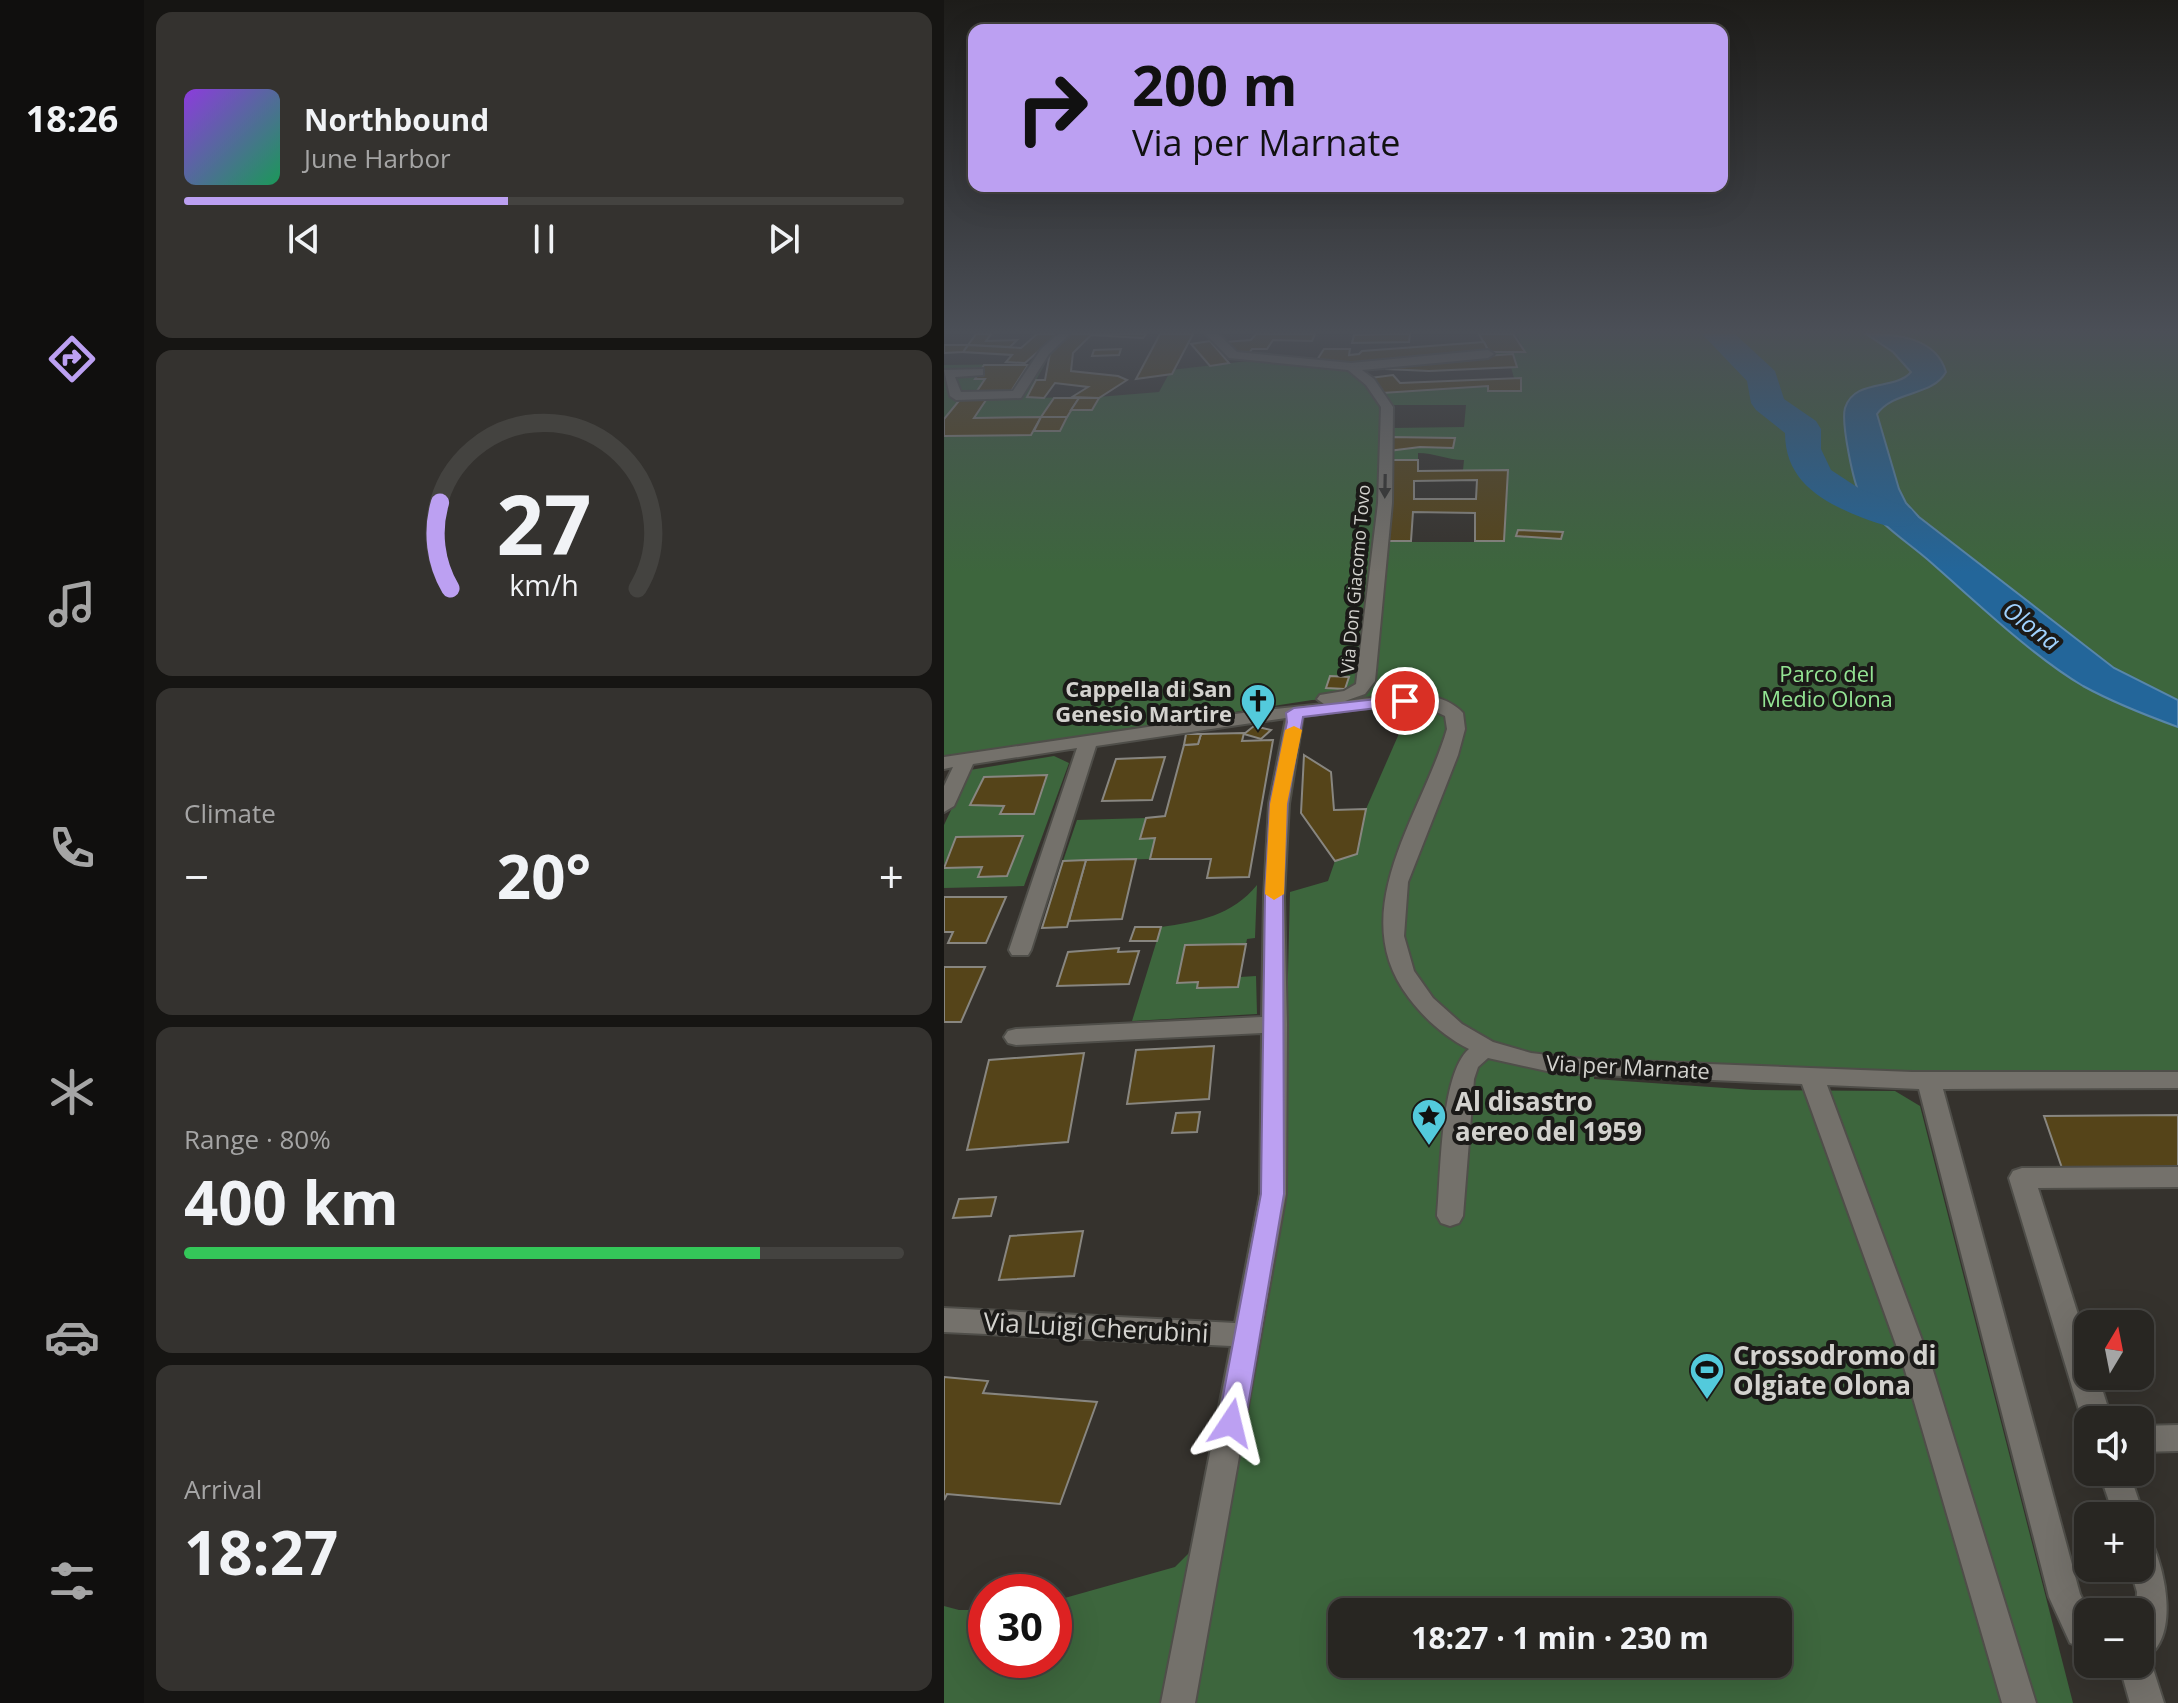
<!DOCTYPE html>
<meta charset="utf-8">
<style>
body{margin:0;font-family:"Open Sans",sans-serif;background:#34322f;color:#f1f3f6;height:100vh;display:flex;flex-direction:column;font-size:30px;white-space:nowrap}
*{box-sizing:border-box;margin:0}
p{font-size:26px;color:#a5a5a5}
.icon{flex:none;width:44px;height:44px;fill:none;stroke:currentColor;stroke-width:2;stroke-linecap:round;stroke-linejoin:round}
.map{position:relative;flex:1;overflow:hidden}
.side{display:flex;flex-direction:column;gap:12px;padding:12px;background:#161513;width:800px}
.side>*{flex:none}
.top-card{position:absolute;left:24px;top:24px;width:760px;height:168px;border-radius:16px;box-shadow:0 8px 32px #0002,0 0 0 2px #444340;background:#bca0f2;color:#111;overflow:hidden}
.needle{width:52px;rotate:10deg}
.buttons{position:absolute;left:1130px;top:1310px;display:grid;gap:16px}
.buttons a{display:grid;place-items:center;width:80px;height:80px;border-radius:16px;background:#282622;box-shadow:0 8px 32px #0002,0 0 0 2px #444340;font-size:40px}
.speed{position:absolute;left:24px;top:1574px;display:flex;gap:16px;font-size:40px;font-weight:700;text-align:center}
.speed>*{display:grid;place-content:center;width:104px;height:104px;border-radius:50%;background:#282622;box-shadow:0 8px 32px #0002,0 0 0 2px #444340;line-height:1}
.speed .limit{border:12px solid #d22;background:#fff;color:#111}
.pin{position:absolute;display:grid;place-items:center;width:68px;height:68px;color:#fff;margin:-34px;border:4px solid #fff;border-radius:50%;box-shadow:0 2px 8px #0007}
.me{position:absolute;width:88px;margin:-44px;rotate:10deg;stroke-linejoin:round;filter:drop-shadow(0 0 6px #0008)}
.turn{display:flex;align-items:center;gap:28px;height:168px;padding:0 32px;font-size:36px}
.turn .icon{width:104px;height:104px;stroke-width:2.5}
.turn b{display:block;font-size:56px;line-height:68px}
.big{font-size:60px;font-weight:700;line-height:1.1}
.side .tile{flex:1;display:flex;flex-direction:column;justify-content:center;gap:12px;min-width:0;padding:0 28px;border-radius:16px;background:#34322f}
.side .dial{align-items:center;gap:0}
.dial svg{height:208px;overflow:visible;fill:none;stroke:#444340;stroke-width:7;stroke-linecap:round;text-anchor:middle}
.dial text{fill:#f1f3f6;stroke:none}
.song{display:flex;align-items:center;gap:24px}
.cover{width:96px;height:96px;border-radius:12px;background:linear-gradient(135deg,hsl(270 70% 55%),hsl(150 70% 35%))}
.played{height:8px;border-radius:4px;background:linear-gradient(90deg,#bca0f2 45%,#444340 45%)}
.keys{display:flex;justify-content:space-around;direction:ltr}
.heat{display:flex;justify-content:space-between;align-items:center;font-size:44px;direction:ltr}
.charge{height:12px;border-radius:6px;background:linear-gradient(90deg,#34c759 80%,#444340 0)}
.trip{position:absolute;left:384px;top:1598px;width:464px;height:80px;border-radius:16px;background:#282622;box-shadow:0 8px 32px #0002,0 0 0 2px #444340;font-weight:700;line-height:80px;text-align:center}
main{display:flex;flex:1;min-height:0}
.menu{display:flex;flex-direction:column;width:144px;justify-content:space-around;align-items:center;background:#100f0e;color:#a5a5a5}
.menu .icon{width:56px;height:56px}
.menu .current{color:#bca0f2}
.menu b{font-size:36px;color:#f1f3f6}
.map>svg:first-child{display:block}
</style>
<main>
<nav class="menu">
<b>18:26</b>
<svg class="icon current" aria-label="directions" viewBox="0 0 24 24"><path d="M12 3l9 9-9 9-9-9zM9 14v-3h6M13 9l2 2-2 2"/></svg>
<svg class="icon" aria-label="music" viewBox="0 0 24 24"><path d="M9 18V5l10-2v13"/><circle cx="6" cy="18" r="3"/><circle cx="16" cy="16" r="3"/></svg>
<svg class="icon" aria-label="phone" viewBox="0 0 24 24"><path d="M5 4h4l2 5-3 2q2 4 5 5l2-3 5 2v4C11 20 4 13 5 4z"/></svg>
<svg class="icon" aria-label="climate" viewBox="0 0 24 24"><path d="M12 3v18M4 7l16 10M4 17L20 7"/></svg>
<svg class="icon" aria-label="car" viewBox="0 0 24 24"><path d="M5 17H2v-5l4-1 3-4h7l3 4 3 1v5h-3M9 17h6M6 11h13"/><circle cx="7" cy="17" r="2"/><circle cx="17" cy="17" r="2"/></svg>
<svg class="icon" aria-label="filters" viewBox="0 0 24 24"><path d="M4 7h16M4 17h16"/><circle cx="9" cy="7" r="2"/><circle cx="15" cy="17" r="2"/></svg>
</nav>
<section class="side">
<div class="tile">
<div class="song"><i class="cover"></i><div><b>Northbound</b><p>June Harbor</p></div></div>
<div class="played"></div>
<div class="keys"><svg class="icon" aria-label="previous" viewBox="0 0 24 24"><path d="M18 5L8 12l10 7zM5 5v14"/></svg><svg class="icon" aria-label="pause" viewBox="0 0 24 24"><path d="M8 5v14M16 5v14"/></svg><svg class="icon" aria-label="next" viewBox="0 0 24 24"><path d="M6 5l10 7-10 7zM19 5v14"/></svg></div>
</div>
<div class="tile dial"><svg viewBox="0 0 100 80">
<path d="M14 69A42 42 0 1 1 86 69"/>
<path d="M14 69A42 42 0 0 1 10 36" stroke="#bca0f2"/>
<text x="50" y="56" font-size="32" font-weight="700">27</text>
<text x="50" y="72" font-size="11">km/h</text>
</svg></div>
<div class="tile"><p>Climate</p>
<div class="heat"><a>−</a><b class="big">20°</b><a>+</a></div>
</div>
<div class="tile"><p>Range · 80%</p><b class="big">400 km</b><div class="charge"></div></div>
<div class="tile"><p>Arrival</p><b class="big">18:27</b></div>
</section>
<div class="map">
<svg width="1234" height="1703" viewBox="0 0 1234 1703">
<rect width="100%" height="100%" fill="#35322d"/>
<g fill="#3d663d" fill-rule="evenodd">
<path d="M573 334H1234V1078L650 1064V1079L810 1090 951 1091 976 1106 1129 1703H0V1606L15 1610H42V1660H110V1601L231 1567 256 1542 342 1055 346 892 384 881 391 861 413 853 422 809 471 697 368 700 0 757V365L101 364 82 398 154 397 215 392 227 370 304 361 407 367 443 407 436 542H559L564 470H519L520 460C504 460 490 453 474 453V460H445L444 451 476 447 509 448 510 438 446 437V428L520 427 522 405H449L440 393 544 386 545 391H577V378H570L567 367 573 366 569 355H545V352H580ZM398 1612H834V1664H398Z"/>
<path d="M110 756 125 763 80 886 0 888V868L38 867 34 877 78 836 12 837 0 865V825L26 770ZM102 776 90 814H57L60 806 26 805 40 777Z"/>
<polygon points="202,818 196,838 211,838 206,859 119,861 133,820"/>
<path d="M313 885 311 938 303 939 302 944 241 945 233 982H254L253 988 294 987 296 977 312 976 313 1014 188 1021 217 927C254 922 289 915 313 885Z"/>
</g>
<path fill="#23669a" stroke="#5886aa" stroke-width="2" d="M922 334C952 334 992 337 1002 372 988 397 950 390 933 414L955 489 962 503 975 517 1170 668 1234 700V727C1201 715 1170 703 1139 686 1088 656 1029 599 983 559 962 541 932 522 917 497 909 483 897 422 901 408 910 378 951 391 967 372L949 352Z"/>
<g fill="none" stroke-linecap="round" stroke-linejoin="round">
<path fill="#23669a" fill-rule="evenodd" d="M758 334H791L831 371 840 399 872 421 877 429V449L887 470 916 489 967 509 973 517 967 525C949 530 936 524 919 518 878 502 841 481 841 433L812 410 807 403 803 381Z"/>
</g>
<g fill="#554419" stroke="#888680" stroke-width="2" fill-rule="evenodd">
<polygon points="32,334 47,334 42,341 73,340 66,347 24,345"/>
<polygon points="93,334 114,334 81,363 62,362 68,355 19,352 24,345 77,348"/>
<polygon points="125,334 202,334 199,338 147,335 129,353 127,371 174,376 183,380 155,398 128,397 144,387 111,383 100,398 83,397 92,380 101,380 106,353"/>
<polygon points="216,334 249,334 228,374 192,379"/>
<polygon points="312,334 371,334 368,341 329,340 323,349 308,349 303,356 290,351 280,342 307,340"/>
<polygon points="447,334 466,334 465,342 408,343 410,335"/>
<polygon points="535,334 569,334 581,352 545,352"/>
<polygon points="266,341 285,363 266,366 247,344"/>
<polygon points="540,342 545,352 412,365 371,363 380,349 406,349 405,355 415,354 418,351"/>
<polygon points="0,345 24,345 19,352 0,353"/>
<polygon points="177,349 175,355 148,356 150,350"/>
<polygon points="569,354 573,367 485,371 442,369 442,363"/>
<polygon points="40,365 84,365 66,393 31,394 41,379 31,379"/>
<polygon points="449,375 456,383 577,378 577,391 544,391 544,386 438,393 426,378"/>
<polygon points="18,397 44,397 30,418 97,417 87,435 0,436 0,419"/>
<polygon points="110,398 135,398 123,417 97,417"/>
<polygon points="135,398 155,398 148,410 127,410"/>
<polygon points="97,417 123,417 116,431 90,431"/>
<polygon points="446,437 511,438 509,448 476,447 444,451"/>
<path d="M449 460H474V471L564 470 560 541H531V513L469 512 467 541H443ZM533 480 532 499H470V481Z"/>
<polygon points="574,530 619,532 617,539 572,536"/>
<polygon points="386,676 405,677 401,689 382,688"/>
<polygon points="310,726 327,730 317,739 300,734"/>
<polygon points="300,733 298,741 329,740 305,877 263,878 267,859 206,859 211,838 196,839 202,818 221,816 240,745 254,744 257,734"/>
<polygon points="242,734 257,734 254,744 240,745"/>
<polygon points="360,755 387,772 390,810 422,809 413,854 391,861 357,813"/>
<polygon points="221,757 208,800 158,801 172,759"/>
<polygon points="103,775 90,814 56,814 60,806 26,805 40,777"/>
<polygon points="79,836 63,876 34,877 38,867 0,868 12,837"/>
<polygon points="192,859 178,919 125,921 142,860"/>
<polygon points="142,860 123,927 98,928 119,861"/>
<polygon points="0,897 62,897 42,943 4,943 9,932 0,932"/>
<polygon points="191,927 217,927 213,941 186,941"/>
<polygon points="302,944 294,987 253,988 254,982 233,983 241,945"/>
<polygon points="175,948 174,952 195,951 185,984 113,986 124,952"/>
<polygon points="0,967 41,967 17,1022 0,1022"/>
<polygon points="270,1046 265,1099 183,1104 192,1050"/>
<polygon points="140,1053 124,1142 23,1150 45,1060"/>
<polygon points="256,1112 253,1132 228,1133 232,1113"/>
<polygon points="1234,1115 1234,1168 1118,1168 1100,1116"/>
<polygon points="52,1197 47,1216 9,1218 15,1199"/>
<polygon points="139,1231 130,1276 55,1280 66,1236"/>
<polygon points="0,1377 44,1381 39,1393 153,1402 116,1504 3,1494 0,1500"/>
</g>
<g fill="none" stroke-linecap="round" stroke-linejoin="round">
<defs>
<g id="minor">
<polygon points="114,334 126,334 105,354 77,398 12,400 6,396 0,370 39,369 39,375 11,377 17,392 69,391 97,349"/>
<path d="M262 334H274L293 352 407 363 544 350 550 354 544 358 418 370 430 379 449 407 448 503 431 681 421 694 401 701C437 698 491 683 519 713L521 729 514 755 464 882 460 936 470 971 489 998 518 1024 549 1042 587 1053 638 1059 968 1072H1234V1088L999 1089 1136 1594 1145 1612 1144 1650 1126 1643 1105 1597 975 1089 883 1085 988 1367 1092 1703H1058L960 1367 858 1084 612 1073 544 1058 534 1067 530 1079 519 1216 515 1223 506 1226 497 1223 493 1216C497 1176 496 1074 525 1049 501 1037 481 1019 465 998 399 912 478 815 503 729L501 716C464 696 401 712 359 716L345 804 340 897 343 1024 342 1194 251 1703H217L287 1346 0 1332V1308L291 1323 316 1194 318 1033 72 1045 64 1043 60 1037 64 1031 72 1029 318 1017 320 897 325 804 342 718 152 746 87 950 84 955H68L65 950 133 748 29 764 10 806 0 812V786L9 767 0 769V757L312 711 380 704 373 699 376 695 400 691 412 684 434 503 437 407 422 385 404 370 285 358Z"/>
<polygon points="1234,1167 1234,1187 1094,1188 1144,1346 1144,1376 1154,1376 1168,1420 1144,1420 1144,1430 1138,1420 1065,1178 1069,1171 1078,1168"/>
<polygon points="1234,1425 1234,1451 1196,1452 1196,1426"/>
<polygon points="1155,1472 1185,1472 1200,1516 1196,1526 1196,1516 1170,1516"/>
<path d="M1196 1536 1207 1540C1222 1573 1234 1633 1205 1656L1220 1703H1186L1175 1664H1196V1612H1192L1193 1592 1186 1568H1196Z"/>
</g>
</defs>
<use href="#minor" stroke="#4f4e49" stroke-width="4"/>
<use href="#minor" fill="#74716b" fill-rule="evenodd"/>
</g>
<defs><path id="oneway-solid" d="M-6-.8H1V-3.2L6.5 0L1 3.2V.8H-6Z" transform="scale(2)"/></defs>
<use fill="#31302d" href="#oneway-solid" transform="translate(441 486) rotate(91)"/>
<linearGradient id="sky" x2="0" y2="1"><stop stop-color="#1d1c19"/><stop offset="0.58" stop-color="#4b4f57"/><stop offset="1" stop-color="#4b4f57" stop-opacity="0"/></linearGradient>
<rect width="1234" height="572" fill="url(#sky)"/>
<polygon fill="#bca0f2" stroke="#7a689d" stroke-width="2" points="461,696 469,701 466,704 359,717 343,804 339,897 340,1194 301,1423 297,1431 287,1435 278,1431 274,1423 317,1194 321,897 326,804 343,722 342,713 350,708"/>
<polygon fill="#f59e0b" points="350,726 358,730 343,804 340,894 330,900 321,894 326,804 341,730"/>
<defs>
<symbol id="church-pin" viewBox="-11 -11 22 30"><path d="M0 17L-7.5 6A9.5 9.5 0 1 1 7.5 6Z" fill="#53cadc" stroke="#1b1a18"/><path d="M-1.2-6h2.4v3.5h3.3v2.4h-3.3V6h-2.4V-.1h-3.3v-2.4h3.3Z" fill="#111"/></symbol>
<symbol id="sight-pin" viewBox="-11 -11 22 30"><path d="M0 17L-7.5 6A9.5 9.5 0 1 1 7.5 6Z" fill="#53cadc" stroke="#1b1a18"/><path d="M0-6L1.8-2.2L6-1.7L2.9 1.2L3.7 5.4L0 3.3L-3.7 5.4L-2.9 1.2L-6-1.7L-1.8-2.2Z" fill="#111"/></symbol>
<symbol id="stadium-pin" viewBox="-11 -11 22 30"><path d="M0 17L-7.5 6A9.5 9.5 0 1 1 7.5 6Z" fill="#53cadc" stroke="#1b1a18"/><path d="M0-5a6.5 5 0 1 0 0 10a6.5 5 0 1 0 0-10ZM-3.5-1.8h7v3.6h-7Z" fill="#111"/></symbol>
</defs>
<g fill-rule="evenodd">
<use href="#church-pin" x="294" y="681" width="40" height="54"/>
<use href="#sight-pin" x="465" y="1096" width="40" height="54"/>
<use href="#stadium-pin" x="743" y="1350" width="40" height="54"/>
</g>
<g text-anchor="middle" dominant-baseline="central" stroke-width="8" stroke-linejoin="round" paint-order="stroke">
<g font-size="18" fill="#d3d2ce" stroke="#1b1a18">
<text transform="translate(411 579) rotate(-85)">Via Don Giacomo Tovo</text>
</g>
<g font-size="22" fill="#93e493" stroke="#1b1a18">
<text x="883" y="673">Parco del<tspan x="883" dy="25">Medio Olona</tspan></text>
</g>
<g font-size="22" font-weight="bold" fill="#d3d2ce" stroke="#1b1a18" text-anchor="end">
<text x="288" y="688">Cappella di San<tspan x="288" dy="25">Genesio Martire</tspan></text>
</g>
<g font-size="22" fill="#d3d2ce" stroke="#1b1a18">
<text transform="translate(684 1066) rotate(3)">Via per Marnate</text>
</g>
<g font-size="24" font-style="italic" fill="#a0d2ff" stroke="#1b1a18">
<text transform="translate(1088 625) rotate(37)">Olona</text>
</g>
<g font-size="26" font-weight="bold" fill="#d3d2ce" stroke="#1b1a18" text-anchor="start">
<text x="511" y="1101">Al disastro<tspan x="511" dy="30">aereo del 1959</tspan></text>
<text x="789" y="1355">Crossodromo di<tspan x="789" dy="30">Olgiate Olona</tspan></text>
</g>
<g font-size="26" fill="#d3d2ce" stroke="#1b1a18">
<text transform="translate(152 1327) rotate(3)">Via Luigi Cherubini</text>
</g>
</g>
</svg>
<div class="buttons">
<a><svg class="needle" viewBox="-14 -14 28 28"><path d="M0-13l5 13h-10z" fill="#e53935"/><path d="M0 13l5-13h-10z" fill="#a5a5a5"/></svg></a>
<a><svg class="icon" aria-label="sound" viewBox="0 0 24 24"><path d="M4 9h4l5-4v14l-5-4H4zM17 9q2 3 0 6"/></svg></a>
<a>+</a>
<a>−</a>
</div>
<div class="speed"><div class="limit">30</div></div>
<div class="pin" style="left:461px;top:701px;background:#d93025"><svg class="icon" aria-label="arrive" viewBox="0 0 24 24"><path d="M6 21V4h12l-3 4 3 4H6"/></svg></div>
<svg class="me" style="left:287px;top:1423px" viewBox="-20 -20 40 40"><path d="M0-17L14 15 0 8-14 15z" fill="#bca0f2" stroke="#fff" stroke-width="4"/></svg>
<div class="trip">18:27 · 1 min · 230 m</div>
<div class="top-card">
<div class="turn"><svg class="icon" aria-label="right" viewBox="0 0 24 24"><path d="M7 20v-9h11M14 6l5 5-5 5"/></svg><div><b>200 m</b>Via per Marnate</div></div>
</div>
</div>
</main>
